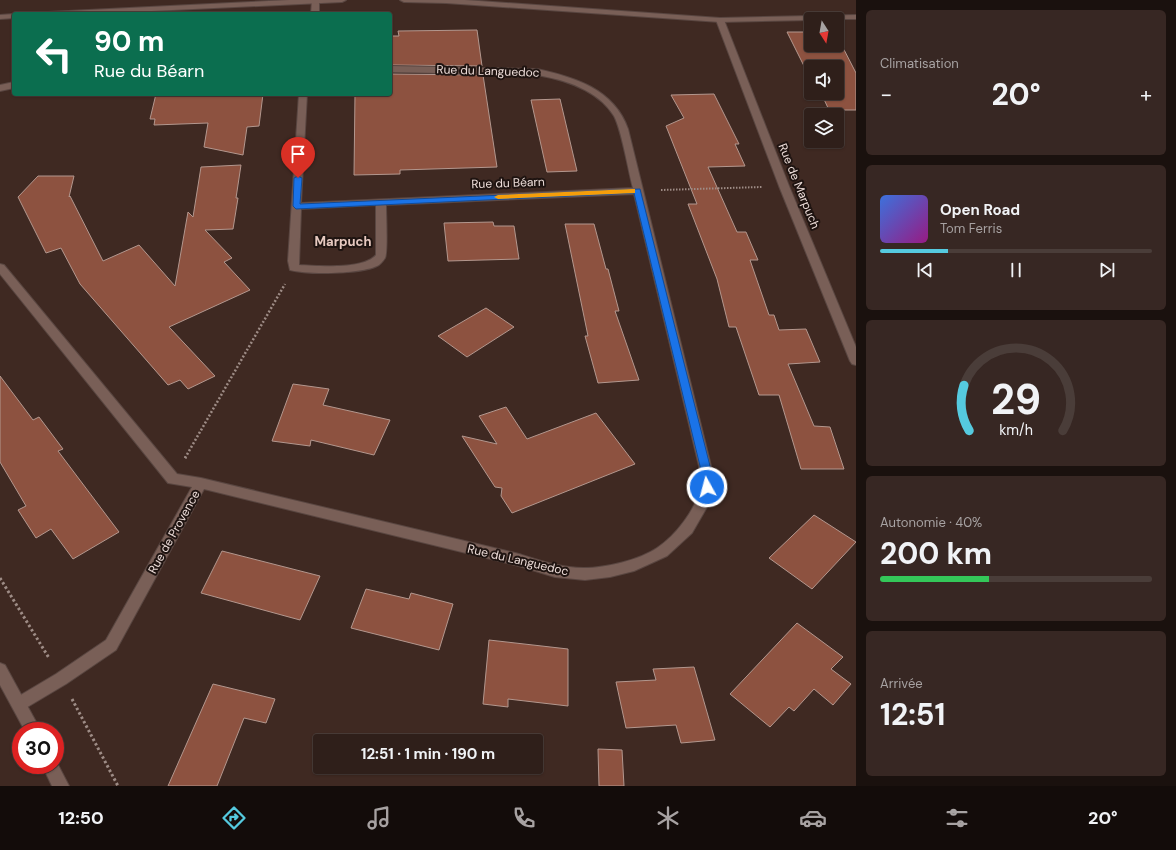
<!DOCTYPE html>
<html lang="fr">
<meta charset="utf-8">
<style>
body{margin:0;font-family:"DM Sans",sans-serif;background:#372723;color:#f1f3f6;height:100vh;display:flex;flex-direction:column;font-size:15px;white-space:nowrap}
*{box-sizing:border-box;margin:0}
p{font-size:13px;color:#a7a2a2}
.icon{flex:none;width:22px;height:22px;fill:none;stroke:currentColor;stroke-width:2;stroke-linecap:round;stroke-linejoin:round}
.map{position:relative;flex:1;overflow:hidden}
.panel{display:flex;flex-direction:column;gap:10px;padding:10px;background:#1a110e;width:320px}
.panel>*{flex:none}
.banner{position:absolute;left:12px;top:12px;width:380px;height:84px;border-radius:4px;box-shadow:0 1px 3px #0004,0 0 0 1px #4a3d39;background:#0b6e4f;color:#fff;overflow:hidden}
.needle{width:26px;rotate:169deg}
.fabs{position:absolute;left:804px;top:12px;display:grid;gap:8px}
.fabs a{display:grid;place-items:center;width:40px;height:40px;border-radius:4px;background:#2f1f1a;box-shadow:0 1px 3px #0004,0 0 0 1px #4a3d39;font-size:20px}
.speed{position:absolute;left:12px;top:722px;display:flex;gap:8px;font-size:20px;font-weight:700;text-align:center}
.speed>*{display:grid;place-content:center;width:52px;height:52px;border-radius:50%;background:#2f1f1a;box-shadow:0 1px 3px #0004,0 0 0 1px #4a3d39;line-height:1}
.speed .limit{border:6px solid #d22;background:#fff;color:#111}
.pin{position:absolute;display:grid;place-items:center;width:34px;height:34px;color:#fff;margin:-41px -17px;border-radius:50% 50% 50% 0;rotate:-45deg;box-shadow:0 0 4px #0007}
.pin .icon{rotate:45deg}
.me{position:absolute;width:44px;margin:-22px;rotate:353deg;stroke-linejoin:round;filter:drop-shadow(0 0 3px #0008)}
.turn{display:flex;align-items:center;gap:14px;height:84px;padding:0 16px;font-size:18px}
.turn .icon{width:52px;height:52px;stroke-width:2.5}
.turn b{display:block;font-size:28px;line-height:34px}
.big{font-size:30px;font-weight:700;line-height:1.1}
.panel .widget{flex:1;display:flex;flex-direction:column;justify-content:center;gap:6px;min-width:0;padding:0 14px;border-radius:6px;background:#372723}
.panel .dial{align-items:center;gap:0}
.dial svg{height:104px;overflow:visible;fill:none;stroke:#4a3d39;stroke-width:7;stroke-linecap:round;text-anchor:middle}
.dial text{fill:#f1f3f6;stroke:none}
.song{display:flex;align-items:center;gap:12px}
.cover{width:48px;height:48px;border-radius:6px;background:linear-gradient(135deg,hsl(220 70% 55%),hsl(310 70% 35%))}
.played{height:4px;border-radius:2px;background:linear-gradient(90deg,#55cadf 25%,#4a3d39 25%)}
.keys{display:flex;justify-content:space-around;direction:ltr}
.heat{display:flex;justify-content:space-between;align-items:center;font-size:22px;direction:ltr}
.charge{height:6px;border-radius:3px;background:linear-gradient(90deg,#34c759 40%,#4a3d39 0)}
.trip{position:absolute;left:313px;top:734px;width:230px;height:40px;border-radius:4px;background:#2f1f1a;box-shadow:0 1px 3px #0004,0 0 0 1px #4a3d39;font-weight:700;line-height:40px;text-align:center}
.dock{display:flex;height:64px;justify-content:space-around;align-items:center;background:#130c0a;color:#a7a2a2}
.dock .icon{width:28px;height:28px}
.dock .current{color:#55cadf}
.dock b{font-size:18px;color:#f1f3f6}
main{display:flex;flex:1;min-height:0}
.map>svg:first-child{display:block}
</style>
<main>
<div class="map">
<svg width="856" height="786" viewBox="0 0 856 786">
<rect width="100%" height="100%" fill="#3f2922"/>
<g fill="#8d5240" stroke="#b3978e">
<polygon points="477,30 482,66 390,65 390,36 399,36 398,31"/>
<polygon points="787,32 811,32 811,45 837,45 837,36 856,73 856,110 829,110 821,93 837,93 837,67 811,67 811,74 809,70 806,70"/>
<polygon points="390,74 483,75 497,167 400,170 400,174 354,175 355,94 390,94"/>
<polygon points="156,94 191,94 191,96 263,94 259,126 247,127 243,155 204,147 208,123 154,125 155,119 150,119"/>
<polygon points="714,94 739,144 735,144 745,166 708,167 737,232 746,232 758,260 750,260 769,315 774,315 779,330 806,329 820,362 788,364 814,426 830,427 844,469 801,469 779,395 759,395 736,327 729,327 717,279 688,204 697,204 666,126 684,118 671,95"/>
<polygon points="560,99 577,171 547,172 531,100"/>
<polygon points="241,165 236,198 238,198 233,229 205,230 232,258 224,262 250,290 169,327 215,376 188,389 180,380 168,385 80,284 61,248 46,253 18,197 38,176 74,176 69,197 70,196 103,261 139,245 175,286 188,212 193,217 201,167"/>
<polygon points="493,222 494,226 514,226 519,259 448,261 444,223"/>
<polygon points="565,224 594,224 606,269 608,269 619,311 615,311 639,380 598,383 585,336 588,336"/>
<polygon points="486,308 514,327 467,357 438,336"/>
<polygon points="0,376 33,420 39,417 63,449 58,451 119,532 73,559 51,529 36,538 18,510 26,506 0,462"/>
<polygon points="293,384 329,389 323,405 390,420 374,455 311,440 310,446 272,441"/>
<polygon points="506,407 527,439 596,413 635,464 512,513 501,496 502,488 495,487 462,436 497,444 479,416"/>
<polygon points="814,515 856,542 812,589 769,558"/>
<polygon points="222,551 320,576 300,620 201,593"/>
<polygon points="366,589 409,599 411,593 453,604 439,650 351,628"/>
<polygon points="797,623 843,657 831,669 851,684 833,705 814,689 794,711 789,707 770,727 730,694"/>
<polygon points="489,640 568,649 568,706 508,699 508,707 483,704"/>
<polygon points="694,667 715,740 681,743 676,725 626,728 616,682 656,680 653,669"/>
<polygon points="213,684 275,699 266,723 244,718 217,786 168,786"/>
<polygon points="598,749 622,750 624,786 599,786"/>
</g>
<g fill="none" stroke-linecap="round" stroke-linejoin="round">
<defs>
<g id="minor">
<polygon points="312,0 319,1 319,14 311,14"/>
<polygon points="717,18 723,18 724,20 789,186 856,347 856,365 852,364 850,361 779,186 716,20"/>
<path d="M390 66 537 69C574 77 614 89 628 129L711 466 714 487 707 507 692 533 667 556 634 571 610 577 585 580 555 577 519 566 204 489 116 650 66 684 24 709 19 711 14 709 11 704 14 699 56 674 106 640 192 487 168 483 0 274V264L4 265 177 474 201 478 519 554C541 561 562 568 584 568 606 568 639 560 657 548 675 536 697 509 700 487 701 481 699 473 699 466L634 194 386 205C386 214 388 252 385 258 383 261 380 265 377 266 360 274 308 275 290 270L288 261 299 94H307L301 203 633 188C628 170 622 131 614 116 598 90 566 80 537 75L390 72ZM376 205V255C363 270 318 266 299 265L301 209Z"/>
<polygon points="14,82 14,88 0,91 0,85"/>
</g>
<g id="tertiary">
<polygon points="289,0 346,0 342,2 89,14 44,14 48,12"/>
<polygon points="400,0 465,0 720,18 856,15 856,19 811,19 811,20 720,22 446,3 404,2"/>
<polygon points="14,14 14,18 0,19 0,15 14,14 15,14"/>
</g>
<g id="secondary">
<polygon points="0,663 5,665 41,731 25,731 0,685"/>
<polygon points="55,759 69,786 52,786 42,765 55,765"/>
</g>
</defs>
<use href="#minor" stroke="#594641" stroke-width="2"/>
<use href="#tertiary" stroke="#594641" stroke-width="2"/>
<use href="#secondary" stroke="#594641" stroke-width="2"/>
<polyline stroke="#9e8c86" stroke-width="2" stroke-dasharray="1.5 1.5" stroke-linecap="butt" points="661,190 762,187"/>
<polyline stroke="#9e8c86" stroke-width="2.5" stroke-dasharray="2 2" stroke-linecap="butt" points="185,458 285,284"/>
<g stroke="#9e8c86" stroke-width="3" stroke-dasharray="2.5 2.5" stroke-linecap="butt">
<polyline points="185,458 186,457"/>
<polyline points="0,578 49,658"/>
<polyline points="72,699 118,786"/>
</g>
<use href="#minor" fill="#795f57" fill-rule="evenodd"/>
<use href="#tertiary" fill="#795f57" fill-rule="evenodd"/>
<use href="#secondary" fill="#795f57" fill-rule="evenodd"/>
</g>
<polygon fill="#1a73e8" stroke="#114b97" points="298,176 302,178 300,204 640,189 710,466 712,487 711,490 704,490 702,487 700,466 634,193 296,209 293,206 294,178"/>
<polygon fill="#f59e0b" points="632,189 635,189 635,193 498,199 494,197 498,195"/>
<g text-anchor="middle" dominant-baseline="central" stroke-width="4" stroke-linejoin="round" paint-order="stroke">
<g font-size="12" fill="#edddd9" stroke="#1f1411">
<text transform="translate(488 71) rotate(2)">Rue du Languedoc</text>
<text transform="translate(508 183) rotate(-2)">Rue du Béarn</text>
<text transform="translate(799 186) rotate(68)">Rue de Marpuch</text>
<text transform="translate(174 532) rotate(-61)">Rue de Provence</text>
<text transform="translate(518 560) rotate(13)">Rue du Languedoc</text>
</g>
<g font-size="13" font-weight="bold" fill="#e7c9c0" stroke="#1f1411">
<text x="343" y="241">Marpuch</text>
</g>
</g>
</svg>
<div class="fabs">
<a><svg class="needle" viewBox="-14 -14 28 28"><path d="M0-13l5 13h-10z" fill="#e53935"/><path d="M0 13l5-13h-10z" fill="#a7a2a2"/></svg></a>
<a><svg class="icon" aria-label="sound" viewBox="0 0 24 24"><path d="M4 9h4l5-4v14l-5-4H4zM17 9q2 3 0 6"/></svg></a>
<a><svg class="icon" aria-label="layers" viewBox="0 0 24 24"><path d="M12 4l9 5-9 5-9-5zM3 14l9 5 9-5"/></svg></a>
</div>
<div class="speed"><div class="limit">30</div></div>
<div class="pin" style="left:298px;top:178px;background:#d93025"><svg class="icon" aria-label="arrive" viewBox="0 0 24 24"><path d="M6 21V4h12l-3 4 3 4H6"/></svg></div>
<svg class="me" style="left:707px;top:487px" viewBox="-20 -20 40 40"><circle r="17" fill="#1a73e8" stroke="#fff" stroke-width="3"/><path d="M0-11L8 9 0 5-8 9z" fill="#fff"/></svg>
<div class="trip">12:51 · 1 min · 190 m</div>
<div class="banner">
<div class="turn"><svg class="icon" aria-label="left" viewBox="0 0 24 24"><path d="M17 20v-9H6M10 6l-5 5 5 5"/></svg><div><b>90 m</b>Rue du Béarn</div></div>
</div>
</div>
<section class="panel">
<div class="widget"><p>Climatisation</p>
<div class="heat"><a>−</a><b class="big">20°</b><a>+</a></div>
</div>
<div class="widget">
<div class="song"><i class="cover"></i><div><b>Open Road</b><p>Tom Ferris</p></div></div>
<div class="played"></div>
<div class="keys"><svg class="icon" aria-label="previous" viewBox="0 0 24 24"><path d="M18 5L8 12l10 7zM5 5v14"/></svg><svg class="icon" aria-label="pause" viewBox="0 0 24 24"><path d="M8 5v14M16 5v14"/></svg><svg class="icon" aria-label="next" viewBox="0 0 24 24"><path d="M6 5l10 7-10 7zM19 5v14"/></svg></div>
</div>
<div class="widget dial"><svg viewBox="0 0 100 80">
<path d="M14 69A42 42 0 1 1 86 69"/>
<path d="M14 69A42 42 0 0 1 10 34" stroke="#55cadf"/>
<text x="50" y="56" font-size="32" font-weight="700">29</text>
<text x="50" y="72" font-size="11">km/h</text>
</svg></div>
<div class="widget"><p>Autonomie · 40%</p><b class="big">200 km</b><div class="charge"></div></div>
<div class="widget"><p>Arrivée</p><b class="big">12:51</b></div>
</section>
</main>
<nav class="dock">
<b>12:50</b>
<svg class="icon current" aria-label="directions" viewBox="0 0 24 24"><path d="M12 3l9 9-9 9-9-9zM9 14v-3h6M13 9l2 2-2 2"/></svg>
<svg class="icon" aria-label="music" viewBox="0 0 24 24"><path d="M9 18V5l10-2v13"/><circle cx="6" cy="18" r="3"/><circle cx="16" cy="16" r="3"/></svg>
<svg class="icon" aria-label="phone" viewBox="0 0 24 24"><path d="M5 4h4l2 5-3 2q2 4 5 5l2-3 5 2v4C11 20 4 13 5 4z"/></svg>
<svg class="icon" aria-label="climate" viewBox="0 0 24 24"><path d="M12 3v18M4 7l16 10M4 17L20 7"/></svg>
<svg class="icon" aria-label="car" viewBox="0 0 24 24"><path d="M5 17H2v-5l4-1 3-4h7l3 4 3 1v5h-3M9 17h6M6 11h13"/><circle cx="7" cy="17" r="2"/><circle cx="17" cy="17" r="2"/></svg>
<svg class="icon" aria-label="filters" viewBox="0 0 24 24"><path d="M4 7h16M4 17h16"/><circle cx="9" cy="7" r="2"/><circle cx="15" cy="17" r="2"/></svg>
<b>20°</b>
</nav>
